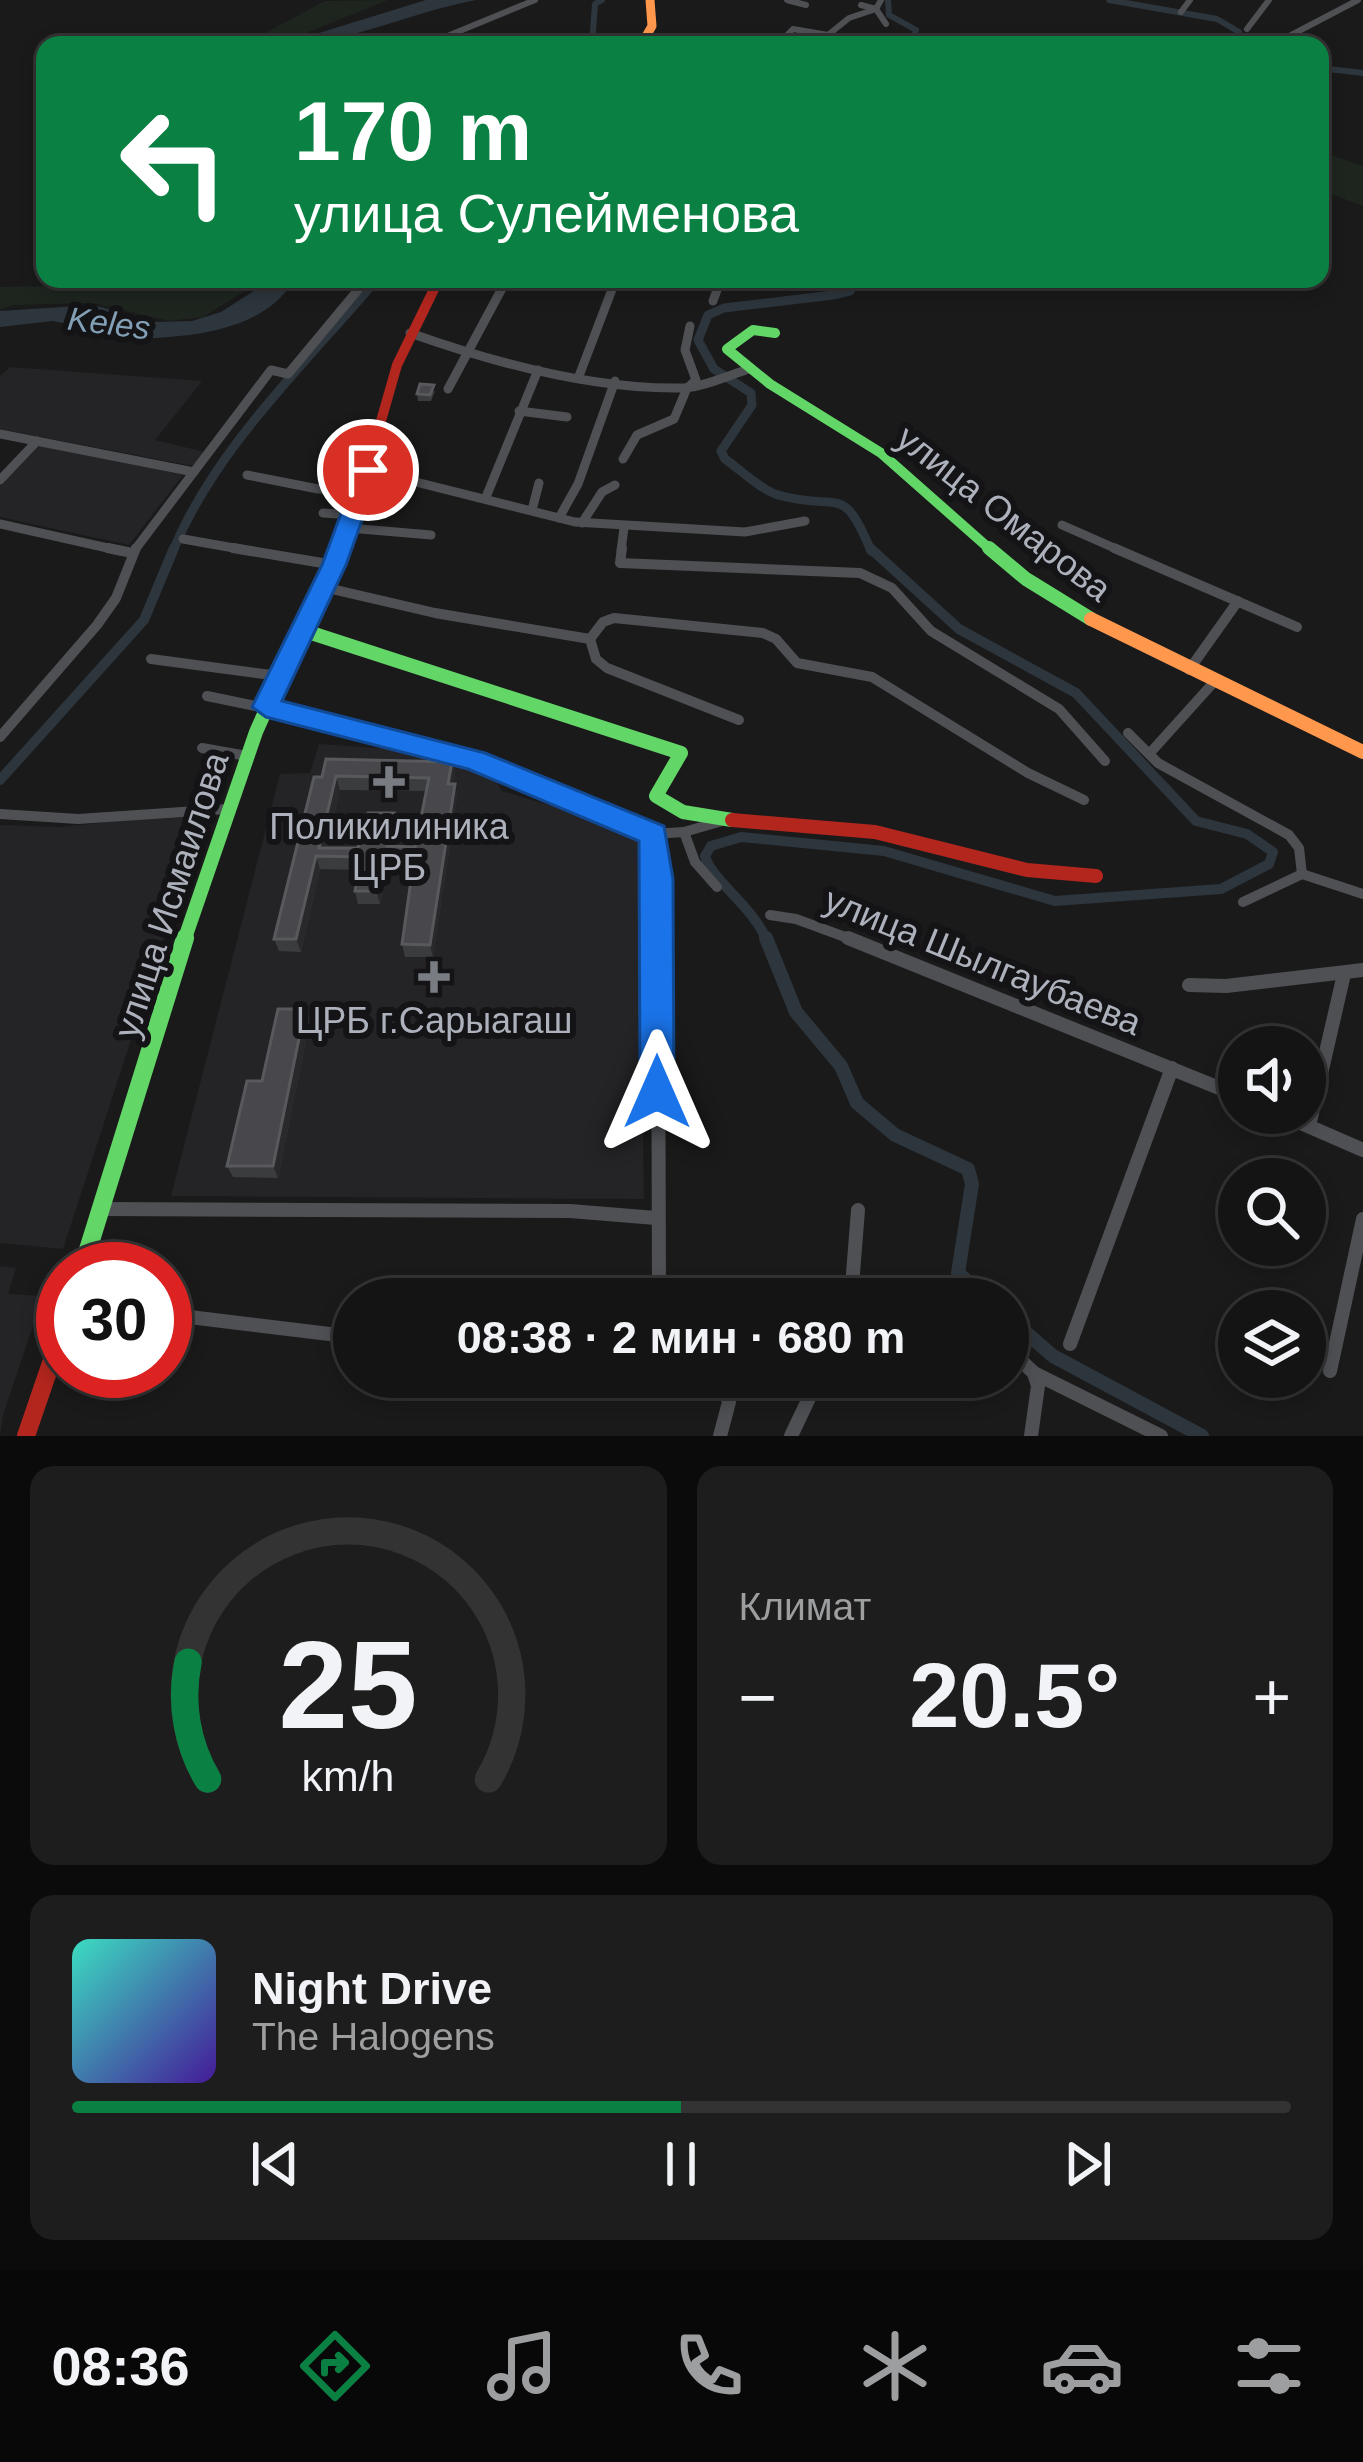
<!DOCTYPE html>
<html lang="ru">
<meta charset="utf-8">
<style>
body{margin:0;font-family:Arial,sans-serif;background:#1d1d1d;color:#f1f3f6;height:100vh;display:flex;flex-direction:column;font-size:45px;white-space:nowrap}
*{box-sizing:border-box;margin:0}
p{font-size:39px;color:#9d9ea0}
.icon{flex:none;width:66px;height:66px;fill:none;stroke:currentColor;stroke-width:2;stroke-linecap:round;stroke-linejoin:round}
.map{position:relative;height:1436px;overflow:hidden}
.panel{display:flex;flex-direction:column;gap:30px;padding:30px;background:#0b0b0b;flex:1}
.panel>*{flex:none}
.hud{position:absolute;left:36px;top:36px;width:1293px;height:252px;border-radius:24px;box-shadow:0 6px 18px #0003,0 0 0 3px #333334;background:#0b8043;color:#fff;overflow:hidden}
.fabs{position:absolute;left:1218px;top:1026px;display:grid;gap:24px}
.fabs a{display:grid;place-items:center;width:108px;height:108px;border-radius:50%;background:#141414;box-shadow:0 6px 18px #0003,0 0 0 3px #333334;font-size:60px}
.speed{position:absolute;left:36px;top:1242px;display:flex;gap:24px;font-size:60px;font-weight:700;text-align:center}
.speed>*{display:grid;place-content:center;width:156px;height:156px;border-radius:50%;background:#141414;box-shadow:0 6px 18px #0003,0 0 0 3px #333334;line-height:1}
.speed .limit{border:18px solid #d22;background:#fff;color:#111}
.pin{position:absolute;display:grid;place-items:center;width:102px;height:102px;color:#fff;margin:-51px;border:6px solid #fff;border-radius:50%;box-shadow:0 3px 12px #0007}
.me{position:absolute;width:132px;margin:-66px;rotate:0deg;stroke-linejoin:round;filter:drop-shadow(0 0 9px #0008)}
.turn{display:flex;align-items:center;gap:42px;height:252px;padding:0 60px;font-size:54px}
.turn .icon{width:156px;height:156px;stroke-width:2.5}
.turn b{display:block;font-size:84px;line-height:102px}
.big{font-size:90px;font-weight:700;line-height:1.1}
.panel .widget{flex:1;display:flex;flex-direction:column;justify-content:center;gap:18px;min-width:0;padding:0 42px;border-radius:24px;background:#1d1d1d}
.panel .dial{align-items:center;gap:0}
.dial svg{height:312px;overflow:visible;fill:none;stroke:#333334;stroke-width:7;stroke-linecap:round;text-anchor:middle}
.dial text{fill:#f1f3f6;stroke:none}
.song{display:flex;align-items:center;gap:36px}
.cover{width:144px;height:144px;border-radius:18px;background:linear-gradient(135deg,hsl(170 70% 55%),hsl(260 70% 35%))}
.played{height:12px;border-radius:6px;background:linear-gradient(90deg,#0b8043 50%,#333334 50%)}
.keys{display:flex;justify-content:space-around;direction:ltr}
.heat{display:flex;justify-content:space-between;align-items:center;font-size:66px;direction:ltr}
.panel .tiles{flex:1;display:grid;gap:30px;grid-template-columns:1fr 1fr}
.widget:last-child{grid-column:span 2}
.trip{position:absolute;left:333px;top:1278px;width:696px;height:120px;border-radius:60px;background:#141414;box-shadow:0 6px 18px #0003,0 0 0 3px #333334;font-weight:700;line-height:120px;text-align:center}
.tab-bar{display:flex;height:192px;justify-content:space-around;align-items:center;background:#080808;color:#9d9ea0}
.tab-bar .icon{width:84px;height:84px}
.tab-bar .on{color:#0b8043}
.tab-bar b{font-size:54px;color:#f1f3f6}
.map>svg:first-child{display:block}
</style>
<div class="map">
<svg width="1363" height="1436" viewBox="0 0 1363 1436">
<rect width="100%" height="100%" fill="#1a1a1b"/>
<g fill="#242427">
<polygon points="10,367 202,381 155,440 205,452 193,466 0,429 0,376"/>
<polygon points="42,445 183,475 129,545 0,517 0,482 32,448"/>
<polygon points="319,744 419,751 495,779 502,791 618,826 639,838 644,1199 171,1196 280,774 310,773"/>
<polygon points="205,812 63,1249 0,1243 0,825 61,827"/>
<polygon points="0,1266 16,1268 8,1294 43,1296 3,1415 0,1436"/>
</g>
<g fill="#1e251f">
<polygon points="388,0 284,42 243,45 325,1"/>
<polygon points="1320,151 1363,166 1363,206 1320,190"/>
<polygon points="79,279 252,279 250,288 203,317 169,321 92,303 14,305 0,310 0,287 46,286"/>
</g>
<g fill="#2d363d">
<path d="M426 0H476C410 12 347 45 280 45Z"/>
<path d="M261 279H295C258 341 164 338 101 339L93 329 53 321 0 327V311L94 305 154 322 192 321 221 312 260 287Z"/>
</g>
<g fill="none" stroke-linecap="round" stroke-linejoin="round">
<g stroke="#2d363d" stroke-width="6">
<polyline points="888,0 889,15 916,30 911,45"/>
<polyline points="1109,0 1217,19 1239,32 1236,45"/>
<polyline points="592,45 595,4 602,0"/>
<polyline points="1320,68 1363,73"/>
</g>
<g stroke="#2d363d" stroke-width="9">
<path d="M855 279 850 291 833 295 724 308 708 315 698 340 714 369 751 393 752 405 721 451 725 459C742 471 763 492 782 496 841 511 843 483 871 551"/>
<path d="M173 551C215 448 306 363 377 279"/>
</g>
<g stroke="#2d363d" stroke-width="10">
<polyline points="0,780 144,620 174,548"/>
<path d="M767 941C753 906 711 880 705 856L711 846 741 837 884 851 1055 901 1221 889 1269 864 1273 852 1247 834 1196 821 1076 693 959 629 870 548"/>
</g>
<g stroke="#2d363d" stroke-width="14">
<polyline points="766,938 796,1012 841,1066 857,1103 895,1135 968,1169 972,1184 958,1273 987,1299"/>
<polyline points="1008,1317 1053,1356 1202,1436"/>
</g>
<g stroke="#4e5054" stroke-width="6">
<polyline points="787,0 806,5"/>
<polyline points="861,5 876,9 886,24"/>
<polyline points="1181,12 1190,0"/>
<polyline points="1247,29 1269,0"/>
<polyline points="648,38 700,45"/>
<polyline points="1276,43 1358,0"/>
<polyline points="428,44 535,0"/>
<polyline points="777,45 793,29 828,35 849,18 876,9 881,0"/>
</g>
<g stroke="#4e5054" stroke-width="9">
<polyline points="713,301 721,279"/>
<path d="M410 333C492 362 595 390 683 388 703 387 727 376 746 370"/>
<polyline points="579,376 616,279"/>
<polyline points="448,389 507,279"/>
<polyline points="519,411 567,417"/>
<polyline points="0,434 194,472"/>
<polyline points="623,459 637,435 674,419 687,388 696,380 685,350 690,326"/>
<polyline points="368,470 575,522 745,532 805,521"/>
<polyline points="247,475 318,489 362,491"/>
<polyline points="0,480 37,441"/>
<polyline points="486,497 538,370"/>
<polyline points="532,510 539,483"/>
<polyline points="323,513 355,515"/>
<polyline points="559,518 578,484 615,381"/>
<polyline points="582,523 602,492 615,485"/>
<polyline points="0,524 121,551"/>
<polyline points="1062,525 1121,551"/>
<polyline points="349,528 431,535"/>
<polyline points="183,539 251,551"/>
<polyline points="134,551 271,370 288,374 367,279"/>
<polyline points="621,551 624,528"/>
</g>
<g stroke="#4e5054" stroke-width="10">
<polyline points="108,548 132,553"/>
<polyline points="233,548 334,565"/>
<polyline points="622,548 620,563 860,573 892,588 931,631 1059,709 1105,761"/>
<polyline points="1114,548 1297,627"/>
<polyline points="323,587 435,613 590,639"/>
<polyline points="590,639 603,622 614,618 763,633 776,639 797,663 872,677 1028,773 1084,800"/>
<polyline points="590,639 596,659 607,668 739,720"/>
<polyline points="151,659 279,676"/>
<polyline points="1189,670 1238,601"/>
<polyline points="207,696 337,723 475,760 653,834 684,832 729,819"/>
<polyline points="1128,733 1158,763 1289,835 1299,848 1302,874"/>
<polyline points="0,737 97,625 116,598 136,548"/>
<polyline points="202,748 247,756"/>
<polyline points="1150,753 1214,682"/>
<polyline points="0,814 78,819 227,809"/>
<polyline points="684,832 695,862 717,887"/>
<polyline points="653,834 658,941"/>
<polyline points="1243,902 1302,874 1363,894"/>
<polyline points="770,915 796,919 856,941"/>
</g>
<g stroke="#4e5054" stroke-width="14">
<polyline points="658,938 659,1299"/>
<polyline points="848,938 1239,1096"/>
<polyline points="1189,985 1226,986 1363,970"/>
<polyline points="1278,1113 1363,1150"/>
<polyline points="1309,1126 1344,974"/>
<polyline points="101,1209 570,1211 656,1218"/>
<polyline points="851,1299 858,1210"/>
<polyline points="165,1314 354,1337"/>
<polyline points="1070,1344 1172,1068"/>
<polyline points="1008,1348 1034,1373 1161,1436"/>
<polyline points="1330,1371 1363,1219"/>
<polyline points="678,1377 726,1393 729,1402 720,1436"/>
<polyline points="791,1436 819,1377"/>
<polyline points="1031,1436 1038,1386 1034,1373"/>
</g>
<g stroke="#63d668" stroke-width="10">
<polyline points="775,333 753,330 727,349 770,384 881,453 992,551"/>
<polyline points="336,551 371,456"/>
</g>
<g stroke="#63d668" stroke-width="14">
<polyline points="989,548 1026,579 1091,619"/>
<polyline points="302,630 681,753 656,796 683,812 732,820"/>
<polyline points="184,941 256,732 338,548"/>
</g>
<polyline stroke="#63d668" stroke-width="18" points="82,1269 185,938"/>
<polyline stroke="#ff974d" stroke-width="9" points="641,45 652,26 650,0"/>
<polyline stroke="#ff974d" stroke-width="14" points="1091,619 1363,752"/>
<polyline stroke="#b3261e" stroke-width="10" points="371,456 397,365 439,279"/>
<polyline stroke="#b3261e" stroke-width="14" points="732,820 875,832 1027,870 1096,876"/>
<polyline stroke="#b3261e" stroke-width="18" points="26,1436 63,1328"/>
</g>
<g fill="#3b3c3e" fill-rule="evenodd">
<polygon points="435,391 431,401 418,401 417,394"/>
<path d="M452 762 455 775 453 784 457 797 433 957H405L402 944 412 872H386L380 904H358L355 891 359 870 320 869 301 952 279 951 274 939 314 777ZM340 790 427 791 415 847 393 846 397 826 358 848H326Z"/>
<polygon points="305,1009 310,1021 278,1178 233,1177 227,1166 262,1081"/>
</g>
<g fill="#29292b">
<polygon points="452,762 455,775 451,797 448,784"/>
<polygon points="336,776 340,790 324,856 319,848"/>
<polygon points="455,784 457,797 433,957 430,945"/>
<polygon points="394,813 397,826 390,859 387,846"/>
<polygon points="316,856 320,869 301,952 296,939"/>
<polygon points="383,859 386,872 380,904 376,891"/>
<polygon points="305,1009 310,1021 278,1178 273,1166"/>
</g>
<g fill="#48484c" stroke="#57595d" stroke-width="3" fill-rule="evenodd">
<polygon points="420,384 434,385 430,395 417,394"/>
<path d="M326 759 452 762 448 784H455L430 945 402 944 414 859H383L376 891H355L362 857 316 856 296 939H274L314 777H322ZM336 776 429 778 415 847 387 846 394 813H368L358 848H319Z"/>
<polygon points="278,1009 305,1009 273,1166 227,1166 247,1081 262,1081"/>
</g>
<polygon fill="#1a73e8" stroke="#114b97" stroke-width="3" points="368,463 380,470 346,565 282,701 485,753 664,826 673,879 674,1092 669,1103 657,1107 645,1103 640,1092 639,841 468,769 266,717 252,707 322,565 357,470"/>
<g fill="#797c83" stroke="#141417" stroke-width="4.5">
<path d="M383 764h12v12h12v12h-12v12h-12v-12h-12v-12h12z"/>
<path d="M428 959h12v12h12v12h-12v12h-12v-12h-12v-12h12z"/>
</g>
<g text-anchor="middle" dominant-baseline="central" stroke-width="12" stroke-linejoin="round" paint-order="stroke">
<g font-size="33" font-style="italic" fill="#839fb6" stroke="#141417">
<text transform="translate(109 323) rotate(7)">Keles</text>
</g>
<g font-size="36" fill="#acb1bb" stroke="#141417">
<text transform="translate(1004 513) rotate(38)">улица Омарова</text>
<text transform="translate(171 895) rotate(-72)">улица Исмаилова</text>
<text transform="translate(983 961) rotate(22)">улица Шылгаубаева</text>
</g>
<g font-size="36" fill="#acb1bb" stroke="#141417">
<text x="389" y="826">Поликилиника<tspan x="389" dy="41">ЦРБ</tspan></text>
<text x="434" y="1020">ЦРБ г.Сарыагаш</text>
</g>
</g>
</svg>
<div class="fabs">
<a><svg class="icon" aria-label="sound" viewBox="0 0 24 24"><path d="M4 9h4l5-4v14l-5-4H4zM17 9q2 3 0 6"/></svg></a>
<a><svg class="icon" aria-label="search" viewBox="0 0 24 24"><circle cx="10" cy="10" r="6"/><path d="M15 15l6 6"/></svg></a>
<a><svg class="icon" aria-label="layers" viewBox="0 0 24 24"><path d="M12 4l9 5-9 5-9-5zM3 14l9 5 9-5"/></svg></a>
</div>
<div class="speed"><div class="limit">30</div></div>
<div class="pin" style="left:368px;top:470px;background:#d93025"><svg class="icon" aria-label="arrive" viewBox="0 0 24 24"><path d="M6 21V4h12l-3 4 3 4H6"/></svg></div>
<svg class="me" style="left:657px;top:1092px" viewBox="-20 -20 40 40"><path d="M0-17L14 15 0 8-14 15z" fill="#1a73e8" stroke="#fff" stroke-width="4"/></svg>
<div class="trip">08:38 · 2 мин · 680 m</div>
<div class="hud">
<div class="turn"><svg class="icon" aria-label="left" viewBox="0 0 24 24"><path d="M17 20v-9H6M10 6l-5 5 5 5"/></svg><div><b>170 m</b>улица Сулейменова</div></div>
</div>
</div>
<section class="panel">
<div class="tiles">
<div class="widget dial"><svg viewBox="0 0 100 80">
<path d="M14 69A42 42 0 1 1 86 69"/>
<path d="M14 69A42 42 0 0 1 9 39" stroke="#0b8043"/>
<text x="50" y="56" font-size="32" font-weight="700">25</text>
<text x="50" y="72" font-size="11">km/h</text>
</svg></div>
<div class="widget"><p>Климат</p>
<div class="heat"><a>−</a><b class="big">20.5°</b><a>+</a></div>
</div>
<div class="widget">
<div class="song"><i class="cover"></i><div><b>Night Drive</b><p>The Halogens</p></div></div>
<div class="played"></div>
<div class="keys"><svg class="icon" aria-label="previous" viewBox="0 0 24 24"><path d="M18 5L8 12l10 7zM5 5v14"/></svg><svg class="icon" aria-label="pause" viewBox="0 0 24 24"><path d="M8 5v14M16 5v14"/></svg><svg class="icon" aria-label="next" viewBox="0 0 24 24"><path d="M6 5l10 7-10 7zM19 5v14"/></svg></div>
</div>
</div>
</section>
<nav class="tab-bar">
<b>08:36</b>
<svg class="icon on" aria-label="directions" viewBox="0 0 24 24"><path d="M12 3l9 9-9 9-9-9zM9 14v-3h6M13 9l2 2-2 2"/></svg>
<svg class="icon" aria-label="music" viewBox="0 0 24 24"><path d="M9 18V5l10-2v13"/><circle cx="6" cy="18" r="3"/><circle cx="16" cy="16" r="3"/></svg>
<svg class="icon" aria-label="phone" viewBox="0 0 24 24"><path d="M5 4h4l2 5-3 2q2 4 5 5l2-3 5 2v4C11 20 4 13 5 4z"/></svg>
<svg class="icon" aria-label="climate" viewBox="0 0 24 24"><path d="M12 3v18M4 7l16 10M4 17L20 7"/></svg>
<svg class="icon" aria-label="car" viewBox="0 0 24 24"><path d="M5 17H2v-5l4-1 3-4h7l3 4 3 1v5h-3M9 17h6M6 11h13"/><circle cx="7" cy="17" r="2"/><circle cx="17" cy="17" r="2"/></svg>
<svg class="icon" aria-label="filters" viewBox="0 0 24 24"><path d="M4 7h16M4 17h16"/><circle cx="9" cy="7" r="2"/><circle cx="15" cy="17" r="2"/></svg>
</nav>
